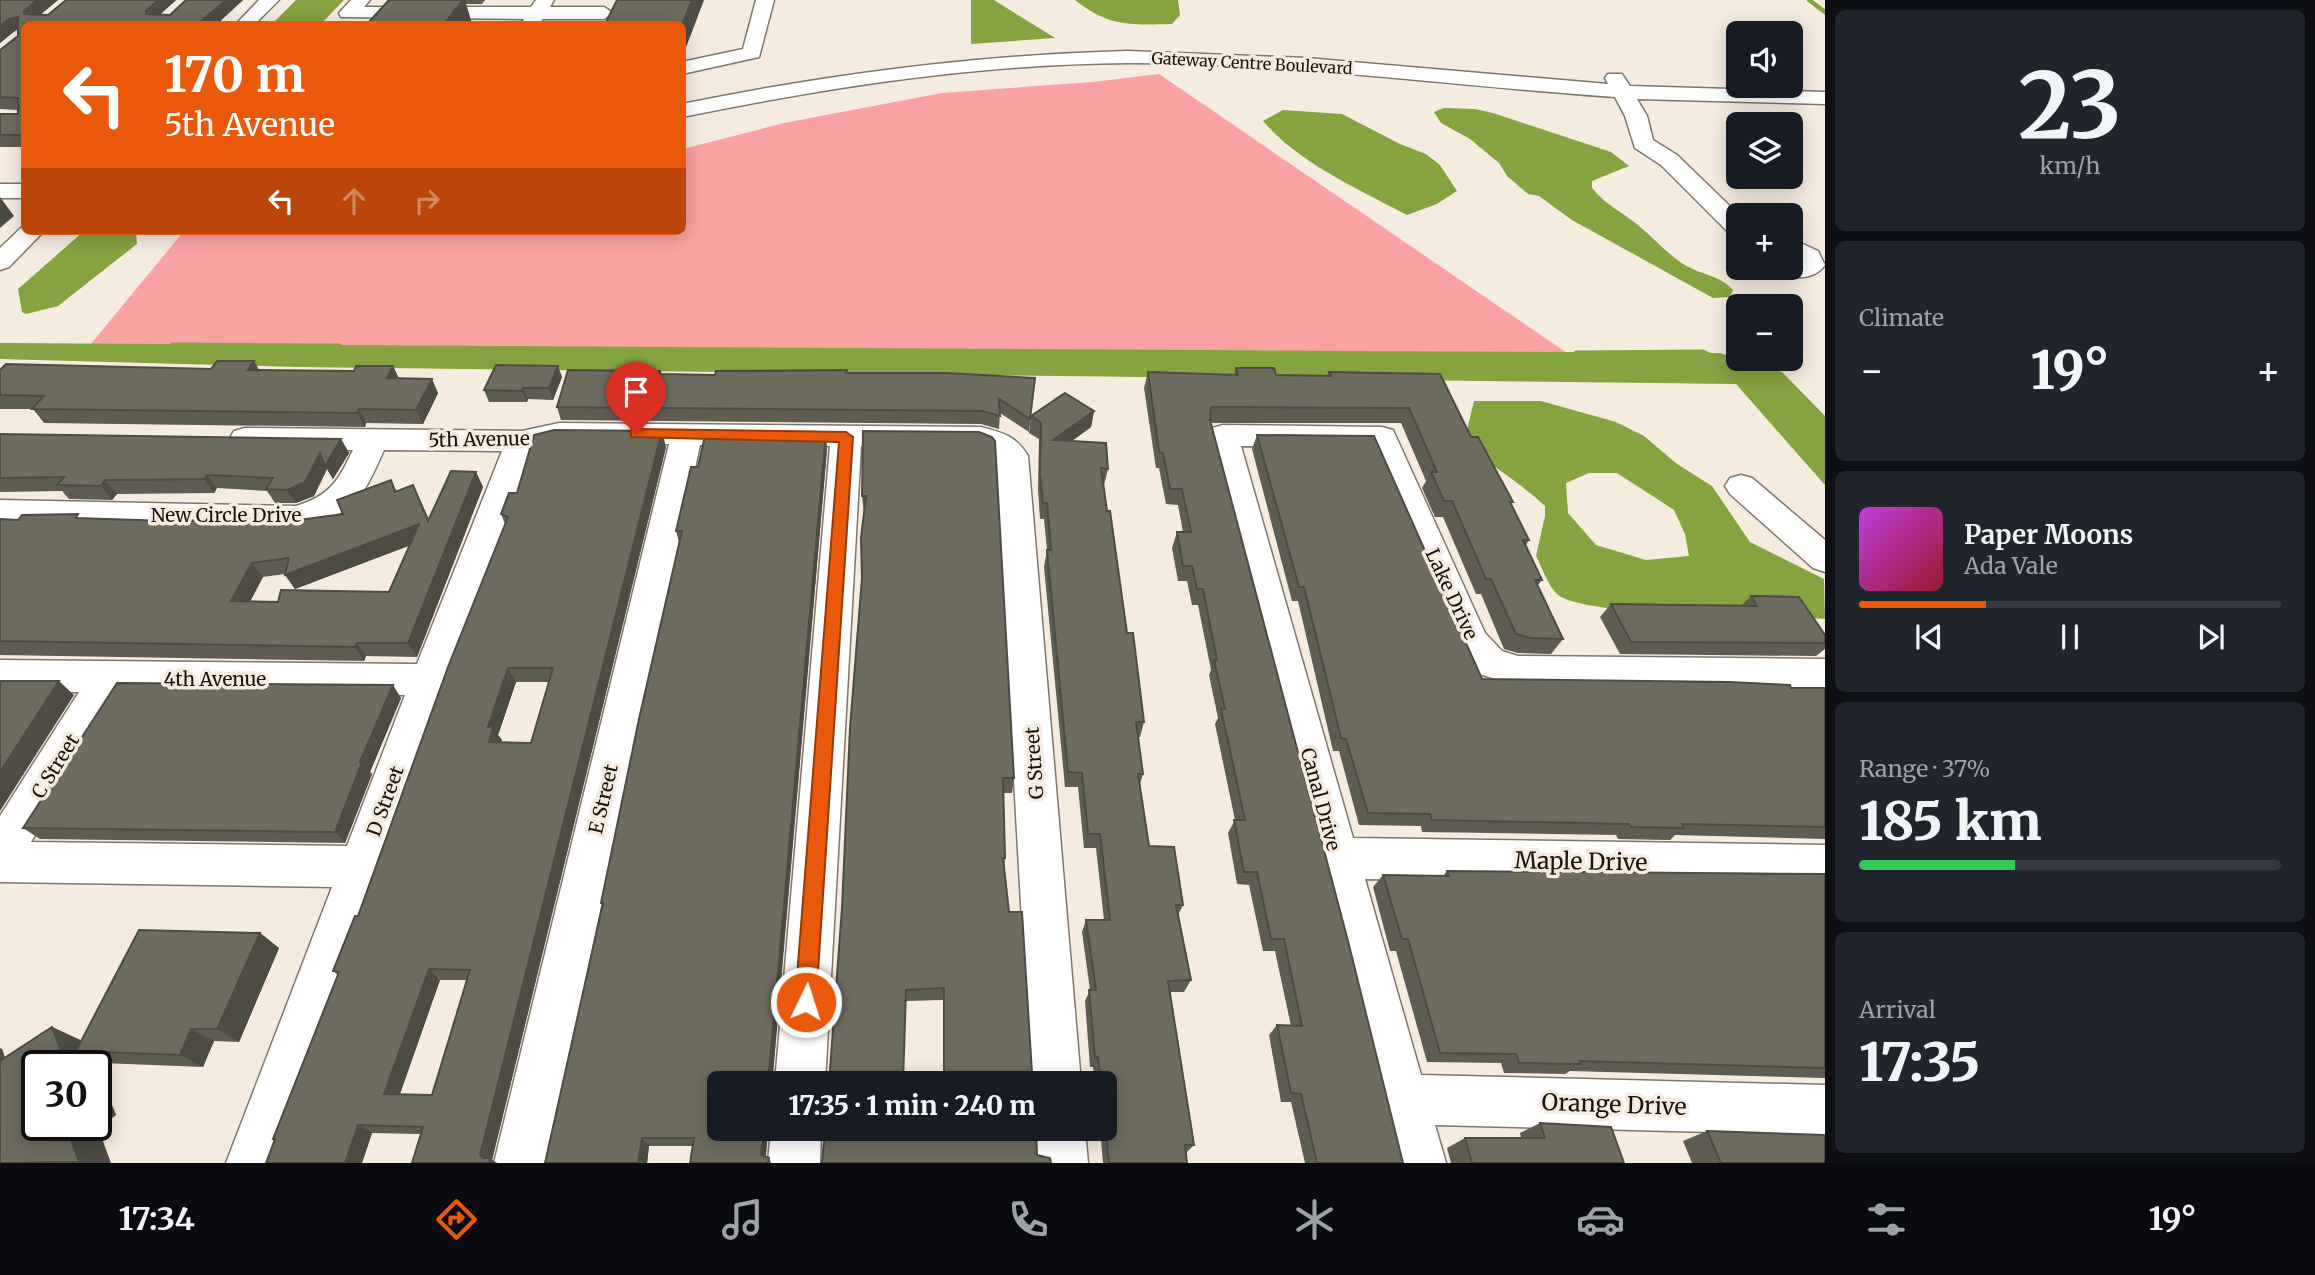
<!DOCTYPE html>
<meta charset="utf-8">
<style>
body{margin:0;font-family:Merriweather,serif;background:#20242c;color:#f1f3f6;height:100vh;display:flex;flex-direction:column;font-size:26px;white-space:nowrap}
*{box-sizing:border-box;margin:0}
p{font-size:23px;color:#9ea1a6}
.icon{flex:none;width:38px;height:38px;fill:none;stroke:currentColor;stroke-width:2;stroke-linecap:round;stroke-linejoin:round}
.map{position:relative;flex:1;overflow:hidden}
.sheet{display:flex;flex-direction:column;gap:10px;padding:10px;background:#0d0f14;width:490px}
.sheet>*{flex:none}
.top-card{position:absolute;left:21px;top:21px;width:665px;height:214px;border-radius:10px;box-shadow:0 4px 18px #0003;background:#ea580c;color:#fff;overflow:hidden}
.fabs{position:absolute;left:1726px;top:21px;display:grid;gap:14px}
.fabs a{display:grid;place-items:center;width:77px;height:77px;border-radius:10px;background:#171b24;box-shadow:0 4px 18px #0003;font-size:35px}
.speed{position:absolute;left:21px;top:1050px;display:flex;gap:14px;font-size:35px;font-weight:700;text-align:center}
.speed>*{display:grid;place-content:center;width:91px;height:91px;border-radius:50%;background:#171b24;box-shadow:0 4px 18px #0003;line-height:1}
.speed .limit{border:4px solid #111;border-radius:10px;background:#fff;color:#111}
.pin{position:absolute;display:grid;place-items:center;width:60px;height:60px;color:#fff;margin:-72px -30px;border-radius:50% 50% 50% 0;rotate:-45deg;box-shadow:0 0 7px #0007}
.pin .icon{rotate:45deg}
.me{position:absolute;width:77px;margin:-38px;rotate:4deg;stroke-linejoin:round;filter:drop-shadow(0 0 5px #0008)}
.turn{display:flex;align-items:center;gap:24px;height:147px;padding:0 28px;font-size:32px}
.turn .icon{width:91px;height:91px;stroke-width:2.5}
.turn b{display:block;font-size:49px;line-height:60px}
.lanes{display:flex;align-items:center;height:66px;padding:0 28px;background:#0003;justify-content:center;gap:35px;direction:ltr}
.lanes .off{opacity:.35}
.big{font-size:52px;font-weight:800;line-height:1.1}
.sheet .card{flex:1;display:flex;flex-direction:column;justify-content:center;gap:10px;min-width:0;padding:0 24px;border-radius:10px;background:#20242c}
.sheet .dial{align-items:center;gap:0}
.dial b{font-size:91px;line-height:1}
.song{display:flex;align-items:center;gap:21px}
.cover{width:84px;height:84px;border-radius:10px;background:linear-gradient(135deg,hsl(290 70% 55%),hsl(350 70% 35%))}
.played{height:7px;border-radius:4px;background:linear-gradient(90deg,#ea580c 30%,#363941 30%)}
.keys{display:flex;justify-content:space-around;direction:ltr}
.heat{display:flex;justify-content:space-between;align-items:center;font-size:38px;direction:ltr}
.charge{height:10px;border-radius:5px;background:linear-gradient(90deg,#34c759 37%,#363941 0)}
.trip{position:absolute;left:707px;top:1071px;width:410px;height:70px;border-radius:10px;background:#171b24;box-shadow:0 4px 18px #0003;font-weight:800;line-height:70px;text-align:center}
.menu{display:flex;height:112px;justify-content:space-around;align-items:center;background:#090b0e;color:#9ea1a6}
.menu .icon{width:49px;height:49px}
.menu .selected{color:#ea580c}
.menu b{font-size:32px;color:#f1f3f6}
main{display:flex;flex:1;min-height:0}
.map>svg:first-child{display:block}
</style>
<main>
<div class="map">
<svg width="1825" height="1163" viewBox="0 0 1825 1163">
<rect width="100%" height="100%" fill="#f6ebdf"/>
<polygon fill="#f9a2a3" points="1159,74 1567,353 90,345 184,231 682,231 683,149 784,123 942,93 1092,82"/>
<g fill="#86a342" fill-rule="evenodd">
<polygon points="296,0 344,0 321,24 272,24"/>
<polygon points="971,0 994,0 1055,38 971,44"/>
<path d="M1075 0H1178L1180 15 1172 24C1130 25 1109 27 1075 0Z"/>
<path d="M1444 108 1475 109 1493 113 1611 152 1629 166 1592 181V188C1606 205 1622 212 1639 226 1655 239 1667 254 1685 265 1701 275 1720 275 1733 290L1730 297 1713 298 1572 220 1539 196 1528 194 1507 176 1499 163 1470 139 1441 123 1434 112Z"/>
<path d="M1283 110 1342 114 1400 144 1426 154 1440 165 1457 191 1437 204 1407 215C1357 188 1300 164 1263 121Z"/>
<polygon points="84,231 136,231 137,244 58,306 26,314 22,312 18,289"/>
<polygon points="0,343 1720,353 1782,372 1825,416 1825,485 1736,384 296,367 0,359"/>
<path d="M1474 401H1541L1616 422 1644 436 1677 464 1712 486 1750 542 1824 579 1825 619C1781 617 1581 617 1557 594 1548 586 1542 567 1536 556L1545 516V506C1519 482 1490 465 1464 442ZM1589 473H1617L1674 510 1685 534 1689 556 1646 560 1596 545 1568 513 1566 483Z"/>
</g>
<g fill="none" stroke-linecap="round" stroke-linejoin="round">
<polyline stroke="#86a342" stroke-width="4.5" points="1809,0 1825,12"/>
<g stroke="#86a342" stroke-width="5">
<polyline points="172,345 339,346"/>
<polyline points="1576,353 1703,352 1713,357"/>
</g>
<defs>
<g id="minor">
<polygon points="259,0 279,0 255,24 236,24"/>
<polygon points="351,0 370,0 364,7 531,7 536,0 554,0 550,7 604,7 613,13 604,19 543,19 539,24 521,24 524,19 341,17 339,13"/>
<polygon points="756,0 774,0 759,57 682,74 682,62 743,49"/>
<path d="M1127 51 1306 58 1608 84 1605 78 1608 74H1622L1630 86 1825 92V104L1637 99 1647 116 1653 140 1677 155 1739 215 1738 235 1729 233 1661 165 1635 148 1625 116 1615 97C1453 86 1292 63 1129 63 978 64 830 87 682 117V104C830 74 977 55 1127 51Z"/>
<rect x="0" y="184" width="24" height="14"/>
<polygon points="24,225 24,231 44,231 9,267 0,270 0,248"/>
<path d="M1790 238 1818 251 1825 265C1813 282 1789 278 1772 274L1768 268H1790V261L1798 262 1790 256Z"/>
<path d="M559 423 981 427C1003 433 1015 435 1028 456L1081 1083H1031L996 458 992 452 978 447 861 446 825 1083H775L830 446 700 445 546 1163H494L669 444 559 443 535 449 449 680 278 1163H226L332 887 0 882V816L79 692H0V660L417 664 502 451 384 450C360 504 354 513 296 530L0 524V500L296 506C331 495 338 481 353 450L245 448 234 445 230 438 234 431 245 428 522 431ZM120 693 405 695 347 846 31 842Z"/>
<polygon points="1223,425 1382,427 1393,430 1485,633 1502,651 1518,656 1825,659 1825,691 1518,686 1476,673 1458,652 1371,447 1241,446 1353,838 1825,845 1825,885 1365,879 1421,1075 1825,1085 1825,1135 1435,1125 1446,1163 1394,1163 1208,435 1212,428"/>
<polygon points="1741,475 1752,478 1825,540 1825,572 1813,568 1730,494 1725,486 1730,478"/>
<polygon points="771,1129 821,1129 820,1163 768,1163"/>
<polygon points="1035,1129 1085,1129 1088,1163 1036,1163"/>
</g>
</defs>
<use href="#minor" stroke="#7f766b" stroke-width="3"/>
<use href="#minor" fill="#fff" fill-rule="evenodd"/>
</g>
<g fill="#5f5c52" fill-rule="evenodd">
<polygon points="0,0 58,0 40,15 48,15 66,0 176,0 160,14 170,15 186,0 243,0 217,24 24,24 24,147 0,147 0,114 18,114 18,110 0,109 0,50 18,36 18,30 16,30 0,43"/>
<polygon points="389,0 485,0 482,4 466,4 471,21"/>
<polygon points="393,366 399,379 438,393 423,424 366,423 365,427 44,423 33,409 0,409 0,370 354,371"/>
<polygon points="1236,368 1276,375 1327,376 1329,372 1440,374 1471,437 1513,502 1511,505 1529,540 1526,545 1542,580 1538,585 1563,639 1551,654 1518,653 1504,649 1481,594 1476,594 1443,517 1435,517 1422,488 1426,481 1401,423 1211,423 1403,1163 1305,1163 1291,1102 1281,1102 1269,1035 1277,1025 1291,1026 1275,951 1263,951 1249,885 1237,884 1228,833 1235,820 1215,724 1218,718 1209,675 1211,670 1198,605 1192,605 1187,581 1178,581 1172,548 1177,532 1183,532 1178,505 1166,504 1159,468 1156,468 1144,388 1148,372 1234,375"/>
<polygon points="847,373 1035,378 1029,432 1000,413 999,429 981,424 561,420 557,407 661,374 715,375"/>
<polygon points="562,377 553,400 528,399 527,402 489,402 484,390"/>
<polygon points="1094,411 1091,427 1072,441 1108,469 1104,485 1103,485 1127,633 1144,722 1140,737 1138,737 1143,774 1140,784 1149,846 1183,905 1178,915 1191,980 1184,992 1170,992 1194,1145 1186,1153 1187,1163 1103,1163 1100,1129 1104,1129 1104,1083 1095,1083 1093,1067 1090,1067 1085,1001 1090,990 1082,932 1086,920 1104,920 1096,848 1084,848 1078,787 1065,787 1044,567 1047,550 1044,519 1040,519 1038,489 1039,439 1029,433 1031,416"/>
<polygon points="863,431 1014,778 1012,793 1003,793 1005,858 1004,867 1009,912 1032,1073 1046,1083 943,1083 943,1000 906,1001 842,908 862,578 864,513 862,496"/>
<polygon points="0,434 341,439 349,453 333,479 327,469 314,496 296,503 275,503 267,491 217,488 214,493 117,494 112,500 69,499 62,491 0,492"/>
<polygon points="1257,435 1482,679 1825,688 1825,839 1675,835 1670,840 1618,839 1616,835 1422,832 1421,826 1359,825 1339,751 1333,751 1298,601 1292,601 1252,449"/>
<path d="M666 447 492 1160 497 1163H412L421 1134 372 1133 362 1163H266L275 1140 273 1139 338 975 333 971 358 916 505 524 501 514 517 493ZM516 682H549L531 743 501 742 502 740 498 735ZM440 980H467L432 1095 400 1094Z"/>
<polygon points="827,449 773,1075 776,1076 779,1083 719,1083 768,1129 766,1157 769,1158 771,1163 690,1163 693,1146 649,1146 647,1163 545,1163 603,906 601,903 679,542 676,531 698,467"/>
<path d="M476 472 483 487 417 657 366 656 364 661 0 655V519L18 520 82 518 169 521 288 522 343 514 391 480 397 492 420 500 429 519ZM410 545 389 592 278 602H250L263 577 285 574 295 589Z"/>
<polygon points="1751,596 1825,635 1825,649 1816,656 1620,654 1600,617 1611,604 1742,605"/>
<polygon points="401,698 370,772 372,774 345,843 40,839 23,828"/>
<polygon points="1447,871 1825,874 1825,1078 1570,1071 1565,1074 1504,1073 1501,1063 1427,1062 1396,951 1390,951 1373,887 1383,875 1443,876"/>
<polygon points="260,933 279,948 239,1042 214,1041 203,1067 102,1063 93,1059 96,1125 96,1067 116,1115 98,1128 0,1163 2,1049 5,1058 52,1027 82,1041"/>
<polygon points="1540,1123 1624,1163 1451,1163 1447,1148 1465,1138 1521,1138 1520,1133"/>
<polygon points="1707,1131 1825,1163 1692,1163 1683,1141"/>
</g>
<g fill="#4d4b42">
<polygon points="37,0 58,0 31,22 24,14 24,11"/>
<polygon points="158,0 176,0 152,22 146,14 146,11"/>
<polygon points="226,0 243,0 217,24 198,24"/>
<polygon points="463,0 465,0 471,21 469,24 444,24"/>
<polygon points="692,0 704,0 682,58 682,25"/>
<polygon points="18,17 24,29 16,30 0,43 0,26 9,19"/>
<polygon points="0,197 14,216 0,228"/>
<polygon points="254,361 262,375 248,370"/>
<polygon points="393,366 399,379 387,378"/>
<polygon points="558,366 562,377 553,400 549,388"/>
<polygon points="432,379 438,393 423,424 416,410"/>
<polygon points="523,388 528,399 527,402 522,391"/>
<polygon points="359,409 366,423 365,427 357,413"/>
<polygon points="1094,411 1091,427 1051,456 1053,440"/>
<polygon points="662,431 666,447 492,1160 497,1163 489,1163 480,1155"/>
<polygon points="826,432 827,449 772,1083 769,1073"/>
<polygon points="341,439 349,453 333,479 327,469 314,496 296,503 287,490 320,453"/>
<polygon points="476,472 483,487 417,657 408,643"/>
<polygon points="207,475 217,488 214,493 204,479"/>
<polygon points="105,480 117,494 112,500 101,486"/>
<polygon points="413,485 420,500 435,535 428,521"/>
<polygon points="419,524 427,539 295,589 285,575"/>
<polygon points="252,563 263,577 242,615 231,601"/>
<polygon points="357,643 366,656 364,661 355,647"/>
<polygon points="508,668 516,682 498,735 502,740 497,756 489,742 488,727"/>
<polygon points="59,681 74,695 0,811 0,772"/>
<polygon points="393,685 401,698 370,772 372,774 345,843 335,832 360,762"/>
<polygon points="260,933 279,948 239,1042 217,1029"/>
<polygon points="429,969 440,980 397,1102 384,1094"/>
<polygon points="52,1027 87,1043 76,1051 93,1059 96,1066 67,1066"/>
<polygon points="191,1029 214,1041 203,1067 180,1055"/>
<polygon points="0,1048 2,1049 17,1091 0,1084"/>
<polygon points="96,1067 116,1115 98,1128 111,1163 78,1163 66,1125 96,1125"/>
<polygon points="358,1125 372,1133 362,1163 345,1163"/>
<polygon points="764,1129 768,1129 765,1163 761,1155"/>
<polygon points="642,1138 649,1146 647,1163 638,1163"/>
</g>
<g fill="#6e6b5f" stroke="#4d4b42" stroke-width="2" fill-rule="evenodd">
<polygon points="0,0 37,0 24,11 24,14 48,15 66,0 158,0 146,11 146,14 170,15 186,0 226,0 198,24 24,24 24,135 0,135 0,114 18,114 18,98 0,97 0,50 18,36 18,17 9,19 0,26"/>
<polygon points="389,0 463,0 444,24 367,24"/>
<polygon points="617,0 692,0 682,25 605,24"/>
<polygon points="217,361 254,361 248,370 354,371 356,366 393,366 387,378 432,379 416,410 359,409 357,413 32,409 44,396 0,395 0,370 6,364 211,369"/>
<polygon points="496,365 558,366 549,388 523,388 522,391 484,390"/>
<polygon points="1236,368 1274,368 1276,375 1331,376 1329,372 1440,374 1471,437 1478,437 1513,502 1510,502 1529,540 1523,540 1542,580 1535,580 1563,639 1530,638 1516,634 1491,579 1486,579 1452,501 1444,501 1431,472 1437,472 1409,408 1211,407 1210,420 1348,941 1403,1163 1317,1163 1301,1094 1291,1093 1277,1025 1302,1026 1284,939 1271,939 1257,872 1244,872 1234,820 1245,820 1221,709 1225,709 1214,660 1217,660 1203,589 1197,589 1192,566 1183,566 1177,532 1191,532 1182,489 1170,489 1163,453 1159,452 1148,372 1238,375"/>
<polygon points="568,370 660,371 660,374 715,375 716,371 847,370 846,373 946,373 1035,378 1030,419 999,399 1000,416 982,411 557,407"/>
<polygon points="1065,393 1094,411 1053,440 1106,443 1108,469 1101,468 1107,511 1110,511 1127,633 1133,633 1144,722 1136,722 1143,774 1138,774 1149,846 1174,847 1183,905 1176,905 1191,980 1168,981 1194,1145 1185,1145 1187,1163 1109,1163 1104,1116 1104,1083 1101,1083 1098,1057 1095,1057 1089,990 1096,990 1086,920 1110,920 1100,834 1088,834 1082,773 1068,772 1047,550 1051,550 1047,503 1043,503 1040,473 1041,423 1031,416"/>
<path d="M554 430 662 431 480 1155 483 1158H490L489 1163H412L423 1127 358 1125 345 1163H266L275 1139H273L339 972 333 971 355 916H358L448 667 508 517 501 514 509 493H517L534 435ZM508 668H553L531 743 489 742 493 726 488 727ZM429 969 470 970 432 1095 384 1094Z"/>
<polygon points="706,431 826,432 769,1073 776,1076 775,1083 719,1083 719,1129 764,1129 761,1155 769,1158 768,1163 690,1163 694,1138 642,1138 638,1163 545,1163 603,903 601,903 639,719 682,531 676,531 691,467 698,467"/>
<polygon points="863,431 979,432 992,437 995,441 1014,778 1003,778 1005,858 1003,858 1009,912 1022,912 1032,1073 1045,1076 1046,1083 944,1083 944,988 906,990 903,1083 829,1083 842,908 850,728 862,578 861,538 866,496 862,496"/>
<polygon points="0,434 341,439 325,466 320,453 305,482 287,490 266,489 273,478 207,475 204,479 105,480 101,486 57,485 64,477 0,478"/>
<polygon points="1257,435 1374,436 1482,679 1729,682 1790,685 1791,688 1825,688 1825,827 1682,824 1684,828 1631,827 1629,824 1432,820 1430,814 1368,813 1346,739 1341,738 1304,587 1299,587"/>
<path d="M451 471 476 472 408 643H357L355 647 0 641V519L18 520 22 515 78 514 76 518 169 521 286 518 284 522 343 514 337 500 391 480 395 492 413 485 428 521ZM419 524 389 592 281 590 278 602 231 601 252 563 289 558 285 575Z"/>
<polygon points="1751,596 1799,597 1825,635 1825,643 1631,642 1611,604 1757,606"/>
<polygon points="0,681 59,681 0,772"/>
<polygon points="117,683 393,685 360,762 362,762 335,832 23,828"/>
<polygon points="1447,871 1825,874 1825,1068 1580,1061 1581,1064 1519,1063 1516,1054 1440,1053 1408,939 1402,939 1383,875 1449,876"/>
<polygon points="139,930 260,933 217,1029 191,1029 180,1055 76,1051"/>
<polygon points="52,1027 67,1066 37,1066 37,1125 66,1125 79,1162 0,1163 0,1061"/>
<polygon points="1540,1123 1611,1127 1624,1163 1472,1163 1465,1138 1545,1138"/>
<polygon points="825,1129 1036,1129 1037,1155 1050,1158 1051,1163 822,1163"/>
<polygon points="1707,1131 1825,1135 1825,1163 1721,1163"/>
</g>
<polygon fill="#ea580c" stroke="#983908" stroke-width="2" points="636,429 846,432 853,437 816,1002 813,1010 806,1013 798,1010 795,1002 839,442 631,437 631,430"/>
<g text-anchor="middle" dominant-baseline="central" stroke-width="7" stroke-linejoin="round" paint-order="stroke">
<g font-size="16" fill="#16130f" stroke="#f6ebdf">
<text transform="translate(1252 63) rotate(3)">Gateway Centre Boulevard</text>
</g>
<g font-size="19" fill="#16130f" stroke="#f6ebdf">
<text transform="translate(479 439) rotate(-1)">5th Avenue</text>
<text x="226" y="515">New Circle Drive</text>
<text transform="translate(1452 594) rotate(65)">Lake Drive</text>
<text x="215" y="679">4th Avenue</text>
<text transform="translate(1034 763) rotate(-94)">G Street</text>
<text transform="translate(55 766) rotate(-58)">C Street</text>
<text transform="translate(603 799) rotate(-77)">E Street</text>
<text transform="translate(1321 799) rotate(75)">Canal Drive</text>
<text transform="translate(385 801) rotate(-70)">D Street</text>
</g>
<g font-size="23" fill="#16130f" stroke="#f6ebdf">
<text transform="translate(1581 861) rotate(1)">Maple Drive</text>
<text transform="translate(1614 1104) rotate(2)">Orange Drive</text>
</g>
</g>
</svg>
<div class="fabs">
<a><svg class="icon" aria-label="sound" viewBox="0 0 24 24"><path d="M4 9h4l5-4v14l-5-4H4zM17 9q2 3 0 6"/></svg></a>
<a><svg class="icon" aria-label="layers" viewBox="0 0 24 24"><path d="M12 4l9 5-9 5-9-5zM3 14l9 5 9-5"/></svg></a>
<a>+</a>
<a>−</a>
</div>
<div class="speed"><div class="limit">30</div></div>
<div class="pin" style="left:636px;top:434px;background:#d93025"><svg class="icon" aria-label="arrive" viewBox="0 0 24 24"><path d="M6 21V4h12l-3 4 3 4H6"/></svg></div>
<svg class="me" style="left:806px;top:1002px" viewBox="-20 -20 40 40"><circle r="17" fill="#ea580c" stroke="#fff" stroke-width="3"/><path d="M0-11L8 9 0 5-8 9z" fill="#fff"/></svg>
<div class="trip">17:35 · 1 min · 240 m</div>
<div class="top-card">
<div class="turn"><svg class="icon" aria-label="left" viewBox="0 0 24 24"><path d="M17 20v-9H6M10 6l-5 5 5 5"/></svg><div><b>170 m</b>5th Avenue</div></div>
<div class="lanes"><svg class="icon" aria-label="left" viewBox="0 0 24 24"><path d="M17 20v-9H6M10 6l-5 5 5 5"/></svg><svg class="icon off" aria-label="ahead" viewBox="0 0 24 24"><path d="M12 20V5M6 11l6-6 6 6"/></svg><svg class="icon off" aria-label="right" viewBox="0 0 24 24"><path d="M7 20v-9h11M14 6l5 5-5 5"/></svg></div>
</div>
</div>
<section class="sheet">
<div class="card dial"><b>23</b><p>km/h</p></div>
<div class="card"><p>Climate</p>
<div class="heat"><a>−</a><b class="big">19°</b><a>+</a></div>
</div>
<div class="card">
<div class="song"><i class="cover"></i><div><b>Paper Moons</b><p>Ada Vale</p></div></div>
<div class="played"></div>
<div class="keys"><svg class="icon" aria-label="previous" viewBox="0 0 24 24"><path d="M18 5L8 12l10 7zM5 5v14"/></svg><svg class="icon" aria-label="pause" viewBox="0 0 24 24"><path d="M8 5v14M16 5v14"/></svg><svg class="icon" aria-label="next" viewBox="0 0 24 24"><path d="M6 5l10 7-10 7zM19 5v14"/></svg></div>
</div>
<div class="card"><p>Range · 37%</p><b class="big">185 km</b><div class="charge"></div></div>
<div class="card"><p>Arrival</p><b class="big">17:35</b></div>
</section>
</main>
<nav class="menu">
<b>17:34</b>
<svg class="icon selected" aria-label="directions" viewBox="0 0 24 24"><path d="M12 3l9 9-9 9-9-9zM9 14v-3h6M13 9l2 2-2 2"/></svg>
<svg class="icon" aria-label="music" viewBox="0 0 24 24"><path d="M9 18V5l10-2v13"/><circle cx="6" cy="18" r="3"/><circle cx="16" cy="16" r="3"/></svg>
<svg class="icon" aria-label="phone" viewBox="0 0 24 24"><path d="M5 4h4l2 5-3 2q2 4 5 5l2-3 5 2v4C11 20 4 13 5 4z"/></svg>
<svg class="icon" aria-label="climate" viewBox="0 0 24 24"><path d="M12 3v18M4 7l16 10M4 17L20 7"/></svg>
<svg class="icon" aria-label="car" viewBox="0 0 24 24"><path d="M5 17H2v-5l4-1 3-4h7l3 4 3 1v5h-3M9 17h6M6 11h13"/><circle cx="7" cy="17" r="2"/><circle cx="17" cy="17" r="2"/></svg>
<svg class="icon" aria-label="filters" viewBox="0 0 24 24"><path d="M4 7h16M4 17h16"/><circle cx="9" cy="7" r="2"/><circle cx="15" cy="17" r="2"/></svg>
<b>19°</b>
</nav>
